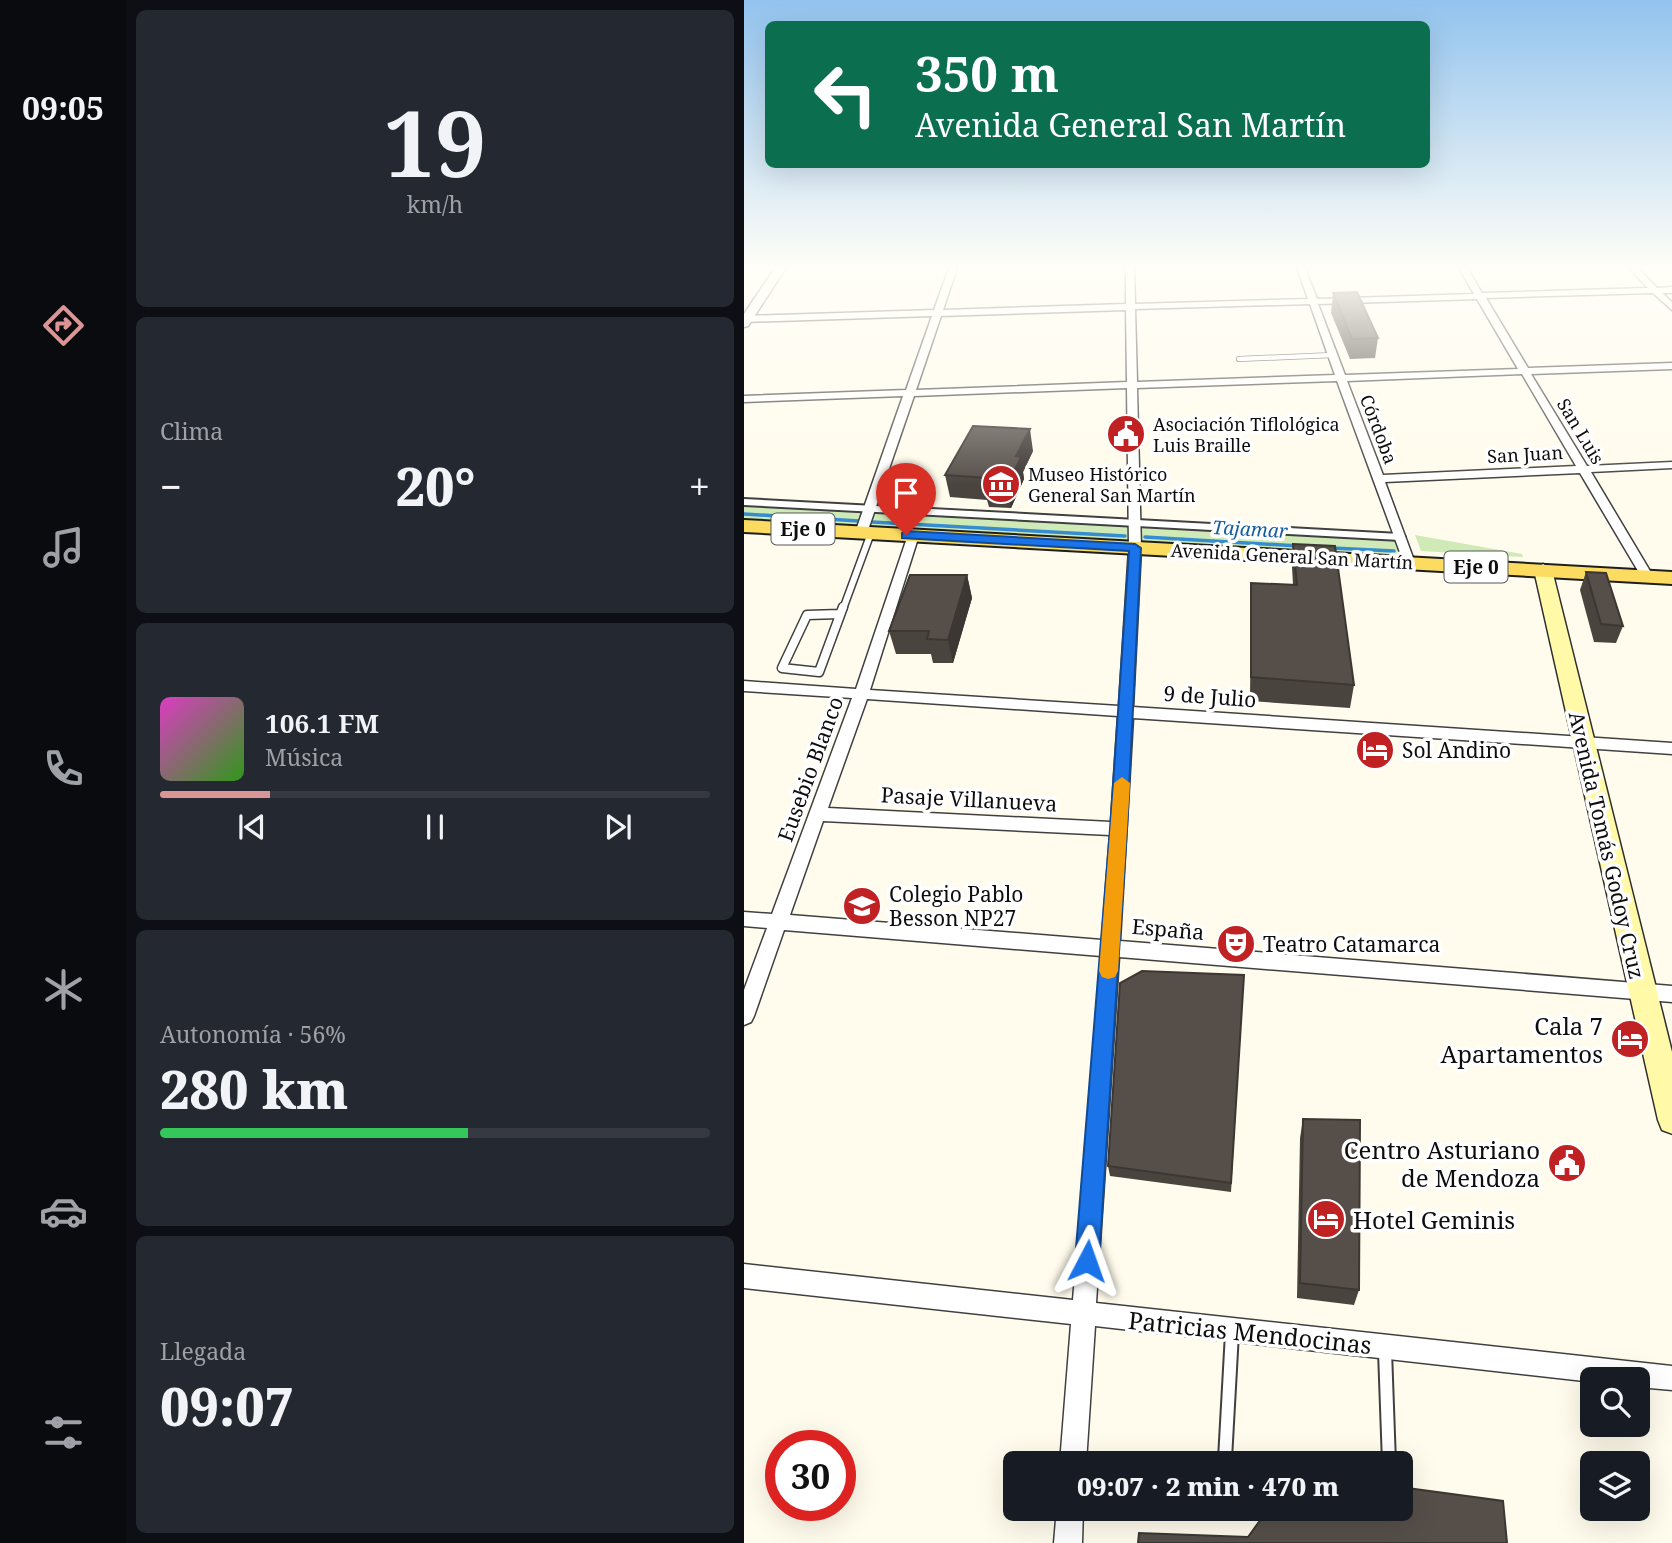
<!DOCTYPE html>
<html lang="es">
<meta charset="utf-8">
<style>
body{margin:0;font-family:"Noto Serif",serif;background:#242831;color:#f1f3f6;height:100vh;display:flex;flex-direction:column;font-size:26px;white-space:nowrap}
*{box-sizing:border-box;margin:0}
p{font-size:23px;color:#9ea1a6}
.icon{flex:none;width:38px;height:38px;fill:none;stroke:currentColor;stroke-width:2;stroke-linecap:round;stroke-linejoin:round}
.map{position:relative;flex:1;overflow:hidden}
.side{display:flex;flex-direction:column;gap:10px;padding:10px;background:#0d0f14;width:618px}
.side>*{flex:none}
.hud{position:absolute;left:21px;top:21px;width:665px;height:147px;border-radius:10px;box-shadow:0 7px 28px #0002;background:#0b6e4f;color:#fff;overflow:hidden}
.buttons{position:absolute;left:836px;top:1367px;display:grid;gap:14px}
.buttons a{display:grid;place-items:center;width:70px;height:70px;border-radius:10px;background:#171b24;box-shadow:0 7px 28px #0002;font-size:35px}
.speed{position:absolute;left:21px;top:1430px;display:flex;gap:14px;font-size:35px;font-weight:700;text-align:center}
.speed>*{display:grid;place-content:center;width:91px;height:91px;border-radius:50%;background:#171b24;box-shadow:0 7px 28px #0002;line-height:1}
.speed .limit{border:10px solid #d22;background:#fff;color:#111}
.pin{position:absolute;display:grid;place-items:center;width:60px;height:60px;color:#fff;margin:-72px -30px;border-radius:50% 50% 50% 0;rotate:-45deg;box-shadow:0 0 7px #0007}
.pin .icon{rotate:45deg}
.me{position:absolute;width:77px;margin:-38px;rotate:4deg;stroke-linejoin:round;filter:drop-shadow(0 0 5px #0008)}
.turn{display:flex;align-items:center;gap:24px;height:147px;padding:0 35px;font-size:32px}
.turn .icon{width:91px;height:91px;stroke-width:2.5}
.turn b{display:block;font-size:49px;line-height:60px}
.big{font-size:52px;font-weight:800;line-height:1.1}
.side .widget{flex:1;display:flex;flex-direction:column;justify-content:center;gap:10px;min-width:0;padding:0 24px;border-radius:10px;background:#242831}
.side .dial{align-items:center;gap:0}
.dial b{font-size:91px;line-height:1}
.song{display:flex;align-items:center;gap:21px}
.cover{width:84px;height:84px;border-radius:10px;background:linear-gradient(135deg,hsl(310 70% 55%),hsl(110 70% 35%))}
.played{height:7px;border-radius:4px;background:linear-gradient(90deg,#db9597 20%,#363941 20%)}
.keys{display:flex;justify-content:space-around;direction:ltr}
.heat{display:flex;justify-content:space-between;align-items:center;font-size:38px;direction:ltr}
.charge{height:10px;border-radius:5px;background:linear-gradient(90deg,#34c759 56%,#363941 0)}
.trip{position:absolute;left:259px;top:1451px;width:410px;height:70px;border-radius:10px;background:#171b24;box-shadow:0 7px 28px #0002;font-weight:800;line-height:70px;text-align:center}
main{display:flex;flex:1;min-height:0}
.tab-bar{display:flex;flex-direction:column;width:126px;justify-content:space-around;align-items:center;background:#090b0e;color:#9ea1a6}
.tab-bar .icon{width:49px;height:49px}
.tab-bar .selected{color:#db9597}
.tab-bar b{font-size:32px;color:#f1f3f6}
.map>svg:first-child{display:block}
</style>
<main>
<nav class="tab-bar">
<b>09:05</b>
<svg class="icon selected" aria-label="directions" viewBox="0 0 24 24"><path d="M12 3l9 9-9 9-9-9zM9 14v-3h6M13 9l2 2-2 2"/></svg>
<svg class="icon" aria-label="music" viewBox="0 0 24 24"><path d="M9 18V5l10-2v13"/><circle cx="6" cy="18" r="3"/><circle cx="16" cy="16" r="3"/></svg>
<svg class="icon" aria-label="phone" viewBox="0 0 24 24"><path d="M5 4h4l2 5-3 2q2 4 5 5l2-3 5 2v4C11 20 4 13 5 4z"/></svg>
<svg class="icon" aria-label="climate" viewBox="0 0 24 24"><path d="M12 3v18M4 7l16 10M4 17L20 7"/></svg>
<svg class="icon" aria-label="car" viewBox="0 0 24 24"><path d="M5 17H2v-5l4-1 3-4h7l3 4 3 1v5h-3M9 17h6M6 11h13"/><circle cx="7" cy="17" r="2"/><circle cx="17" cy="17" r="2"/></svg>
<svg class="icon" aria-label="filters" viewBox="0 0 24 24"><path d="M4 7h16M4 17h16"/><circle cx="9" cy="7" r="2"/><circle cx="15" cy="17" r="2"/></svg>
</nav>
<section class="side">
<div class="widget dial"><b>19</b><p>km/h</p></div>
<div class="widget"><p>Clima</p>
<div class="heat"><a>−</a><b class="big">20°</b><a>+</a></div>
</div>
<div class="widget">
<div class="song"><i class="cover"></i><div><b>106.1 FM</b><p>Música</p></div></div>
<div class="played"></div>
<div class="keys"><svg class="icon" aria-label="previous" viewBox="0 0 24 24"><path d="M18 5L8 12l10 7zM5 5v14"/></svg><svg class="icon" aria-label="pause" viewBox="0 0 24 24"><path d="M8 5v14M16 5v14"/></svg><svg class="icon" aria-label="next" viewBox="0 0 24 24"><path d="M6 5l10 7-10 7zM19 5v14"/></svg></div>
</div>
<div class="widget"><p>Autonomía · 56%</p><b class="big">280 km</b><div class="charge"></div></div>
<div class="widget"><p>Llegada</p><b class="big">09:07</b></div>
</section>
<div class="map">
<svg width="929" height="1543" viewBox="0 0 929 1543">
<rect width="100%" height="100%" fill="#fffced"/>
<g fill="#cfeab6">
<polygon points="0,502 656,537 665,563 0,526"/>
<polygon points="671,535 778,554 779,557 677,551"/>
</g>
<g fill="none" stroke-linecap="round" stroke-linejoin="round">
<g stroke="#368cd0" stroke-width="3.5">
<polyline points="0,514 115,521"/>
<polyline points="128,522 381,536"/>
<polyline points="401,537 555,546"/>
<polyline points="588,548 650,551"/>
</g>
<defs>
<polyline id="service-far3" points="495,359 589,355"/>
<polyline id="service-far2" points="99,609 127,533"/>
<polyline id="service-far1" points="96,614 63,615 38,668 75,672 99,607"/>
<g id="service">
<polyline points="488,1333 481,1459 516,1463"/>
<polyline points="641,1351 645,1463"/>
</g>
<polygon id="pedestrian" points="0,499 656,534 661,537 656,540 0,505"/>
<g id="minor">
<path d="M205 268H213L199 310 382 304V268H390L391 304 564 299 553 268H561L573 299 730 294 715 268H723L738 293 904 288 885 268H894L913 288 929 287V293H918L929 303V311L909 293 742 298 784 368 929 363V369L787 374 843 466 929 462V468L847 472 909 576 903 580 897 576 836 473 641 482 671 563 665 567 661 566 593 381 393 388 397 548 389 707 929 743V754L389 718 376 941 929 986V1002L375 957 352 1303 929 1366V1390L894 1387V1379H849V1382L351 1326 342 1463H316L327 1324 0 1288V1264L329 1300 357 956 40 930 10 1016 7 1022 0 1025V990L23 928 0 926V912L28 914 108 698 0 691V681L112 689 165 532H173L175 535 126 690 375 706 385 548 383 388 170 396 123 533 117 537 111 533 159 396 0 402V396L162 390 188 316 0 322V316L190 310ZM733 299 774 369 601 375 574 304ZM566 304 591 375 393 382 391 309ZM382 310 383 382 172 390 197 316ZM778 374 832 466 639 475 603 381ZM123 699 374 716 367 822 84 808ZM79 821 366 835 358 940 46 915Z"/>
<polygon points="313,1508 339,1508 338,1543 310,1543"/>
</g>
<polygon id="tertiary" points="31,268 42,268 4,326 0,327 0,314"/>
<polygon id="secondary" points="799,564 808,570 929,1056 929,1134 918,1130 914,1120 790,570"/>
<polygon id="primary" points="0,520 929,572 929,584 0,532"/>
</defs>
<use href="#service-far3" stroke="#404040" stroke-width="6"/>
<use href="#service-far2" stroke="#404040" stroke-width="9"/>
<use href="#service-far1" stroke="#404040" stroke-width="11"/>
<use href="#service" stroke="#404040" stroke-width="16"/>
<use href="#pedestrian" stroke="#404040" stroke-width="4"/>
<use href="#minor" stroke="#404040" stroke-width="3"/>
<use href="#tertiary" stroke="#404040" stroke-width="3"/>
<use href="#secondary" stroke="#2f2f2f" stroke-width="3"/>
<use href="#primary" stroke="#1e1e1e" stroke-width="4"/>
<use href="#service-far3" stroke="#fff" stroke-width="4.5"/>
<use href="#service-far2" stroke="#fff" stroke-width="6"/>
<use href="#service-far1" stroke="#fff" stroke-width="8"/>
<use href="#service" stroke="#fff" stroke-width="12"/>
<use href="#pedestrian" fill="#fff" fill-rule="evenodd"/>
<use href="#minor" fill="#fff" fill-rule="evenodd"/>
<use href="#tertiary" fill="#fff" fill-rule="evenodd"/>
<use href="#secondary" fill="#fff9a8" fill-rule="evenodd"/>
<use href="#primary" fill="#fbdc61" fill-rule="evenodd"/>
</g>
<g fill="#4a443f">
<polygon points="589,293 634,338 631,358 606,359 587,313"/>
<polygon points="289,451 279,472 280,479 267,508 245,507 243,500 206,497 201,475"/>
<polygon points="549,544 610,685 606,708 506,701 507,583 549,585 548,567"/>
<polygon points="842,572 879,626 872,643 850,642 836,590"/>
<polygon points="223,575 228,598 209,663 189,663 187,654 152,654 145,631"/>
<polygon points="500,975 487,1192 366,1176 364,1166"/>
<polygon points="559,1119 615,1290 610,1305 553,1298 556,1138"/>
</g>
<g fill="#3c3733">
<polygon points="286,429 289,451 279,472 280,479 267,508 263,486 272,456"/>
<polygon points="223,575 228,598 209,663 204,640"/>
</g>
<g fill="#564f49" stroke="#3c3733" stroke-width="2">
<polygon points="613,292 634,338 608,339 589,293"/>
<polygon points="229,426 286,429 272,456 277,457 263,486 240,484 244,478 201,475"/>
<polygon points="549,544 591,546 610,685 507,677 507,583 553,585"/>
<polygon points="842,572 862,573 879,626 857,624"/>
<polygon points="166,575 223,575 204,640 183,639 185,631 145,631"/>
<polygon points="398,971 500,975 487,1183 364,1166 376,983"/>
<polygon points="559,1119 616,1120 615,1290 556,1283"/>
<polygon points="656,1487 759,1501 763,1543 394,1543 395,1533 504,1537 525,1508 656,1508"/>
</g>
<linearGradient id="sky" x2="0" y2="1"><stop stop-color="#92c3ee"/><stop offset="0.55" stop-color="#fffef7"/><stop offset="1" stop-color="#fffef7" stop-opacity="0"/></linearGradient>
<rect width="929" height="485" fill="url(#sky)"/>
<polygon fill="#1a73e8" stroke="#114b97" stroke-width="2" points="162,531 391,544 397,548 383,829 355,1261 351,1269 343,1273 335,1269 331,1261 366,829 385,551 158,538 158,533"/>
<polygon fill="#f59e0b" points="378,777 386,783 374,971 371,977 364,979 358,977 355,971 370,783"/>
<defs>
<symbol id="civic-disc" viewBox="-11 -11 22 22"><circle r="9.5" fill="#c02223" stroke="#fff"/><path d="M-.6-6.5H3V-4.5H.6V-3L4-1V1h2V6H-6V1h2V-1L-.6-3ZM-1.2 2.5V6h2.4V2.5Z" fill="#fff"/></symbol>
<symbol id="museum-disc" viewBox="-11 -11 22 22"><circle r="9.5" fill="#c02223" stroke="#fff"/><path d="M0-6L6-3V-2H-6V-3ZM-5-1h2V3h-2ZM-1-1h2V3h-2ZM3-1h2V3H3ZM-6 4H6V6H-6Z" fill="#fff"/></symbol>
<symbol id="hotel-disc" viewBox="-11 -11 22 22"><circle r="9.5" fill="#c02223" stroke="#fff"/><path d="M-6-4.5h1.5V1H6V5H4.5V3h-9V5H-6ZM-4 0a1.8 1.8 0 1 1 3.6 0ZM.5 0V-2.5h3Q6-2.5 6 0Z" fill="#fff"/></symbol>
<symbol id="school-disc" viewBox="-11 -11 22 22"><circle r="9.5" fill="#c02223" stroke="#fff"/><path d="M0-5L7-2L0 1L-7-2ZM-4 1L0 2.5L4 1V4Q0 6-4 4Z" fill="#fff"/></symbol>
<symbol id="theatre-disc" viewBox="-11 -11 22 22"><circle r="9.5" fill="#c02223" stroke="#fff"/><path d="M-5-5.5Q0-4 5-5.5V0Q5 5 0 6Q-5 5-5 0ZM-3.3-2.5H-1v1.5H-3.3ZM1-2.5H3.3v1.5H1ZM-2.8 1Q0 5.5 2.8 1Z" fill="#fff"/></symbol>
</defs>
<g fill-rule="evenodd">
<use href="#civic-disc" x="360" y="412" width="44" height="44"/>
<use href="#museum-disc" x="235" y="462" width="44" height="44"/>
<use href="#hotel-disc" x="609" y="728" width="44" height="44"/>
<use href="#school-disc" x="96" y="884" width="44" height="44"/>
<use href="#theatre-disc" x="470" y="922" width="44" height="44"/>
<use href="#hotel-disc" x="864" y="1017" width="44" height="44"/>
<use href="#civic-disc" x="801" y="1141" width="44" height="44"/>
<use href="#hotel-disc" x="560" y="1197" width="44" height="44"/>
</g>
<g text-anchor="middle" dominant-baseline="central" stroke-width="7" stroke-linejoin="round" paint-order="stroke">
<g font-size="18" fill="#0d0d0d" stroke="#fff" text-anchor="start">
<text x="409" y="424">Asociación Tiflológica<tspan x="409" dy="21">Luis Braille</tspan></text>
<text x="284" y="474">Museo Histórico<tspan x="284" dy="21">General San Martín</tspan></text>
</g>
<g font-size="18" fill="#0d0d0d" stroke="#fff">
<text transform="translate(635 429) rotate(69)">Córdoba</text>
<text transform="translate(837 431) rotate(59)">San Luis</text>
<text transform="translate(781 454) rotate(-3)">San Juan</text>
<text transform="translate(548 556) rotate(3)">Avenida General San Martín</text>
</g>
<g fill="#fff" stroke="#565656" stroke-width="2">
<rect x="27.5" y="513.5" width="63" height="31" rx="5"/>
<rect x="700.5" y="551.5" width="63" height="31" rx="5"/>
</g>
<g font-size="19" font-weight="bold" fill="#0d0d0d">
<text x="59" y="529">Eje 0</text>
<text x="732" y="567">Eje 0</text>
</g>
<g font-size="19" font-style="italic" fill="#145ea1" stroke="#fff">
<text transform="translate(506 529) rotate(3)">Tajamar</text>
</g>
<g font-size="21" fill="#0d0d0d" stroke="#fff">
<text transform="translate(466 696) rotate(4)">9 de Julio</text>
<text transform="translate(66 769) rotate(-70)">Eusebio Blanco</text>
<text transform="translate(225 799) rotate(3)">Pasaje Villanueva</text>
<text transform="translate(863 845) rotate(77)">Avenida Tomás Godoy Cruz</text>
<text transform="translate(424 929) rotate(5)">España</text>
</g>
<g font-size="21" fill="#0d0d0d" stroke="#fff" text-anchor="start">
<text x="658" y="750">Sol Andino</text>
<text x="145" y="894">Colegio Pablo<tspan x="145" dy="24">Besson NP27</tspan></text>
<text x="519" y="944">Teatro Catamarca</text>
</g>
<g font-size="24" fill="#0d0d0d" stroke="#fff" text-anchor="end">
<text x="859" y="1025">Cala 7<tspan x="859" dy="28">Apartamentos</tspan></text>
<text x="796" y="1149">Centro Asturiano<tspan x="796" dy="28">de Mendoza</tspan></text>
<text x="609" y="1219" text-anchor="start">Hotel Geminis</text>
</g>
<g font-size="24" fill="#0d0d0d" stroke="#fff">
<text transform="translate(506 1332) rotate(6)">Patricias Mendocinas</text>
</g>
</g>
</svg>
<div class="buttons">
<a><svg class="icon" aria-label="search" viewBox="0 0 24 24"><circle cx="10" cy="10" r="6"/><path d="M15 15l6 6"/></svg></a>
<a><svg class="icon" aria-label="layers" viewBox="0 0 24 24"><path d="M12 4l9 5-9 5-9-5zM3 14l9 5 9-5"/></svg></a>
</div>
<div class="speed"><div class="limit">30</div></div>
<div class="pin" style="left:162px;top:535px;background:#d93025"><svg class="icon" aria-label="arrive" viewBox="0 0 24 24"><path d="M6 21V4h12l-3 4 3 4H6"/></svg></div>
<svg class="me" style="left:343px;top:1261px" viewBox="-20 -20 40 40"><path d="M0-17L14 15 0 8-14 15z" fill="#1a73e8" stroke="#fff" stroke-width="4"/></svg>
<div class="trip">09:07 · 2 min · 470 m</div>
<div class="hud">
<div class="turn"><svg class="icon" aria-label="left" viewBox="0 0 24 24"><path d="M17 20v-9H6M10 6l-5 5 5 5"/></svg><div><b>350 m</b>Avenida General San Martín</div></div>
</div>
</div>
</main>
